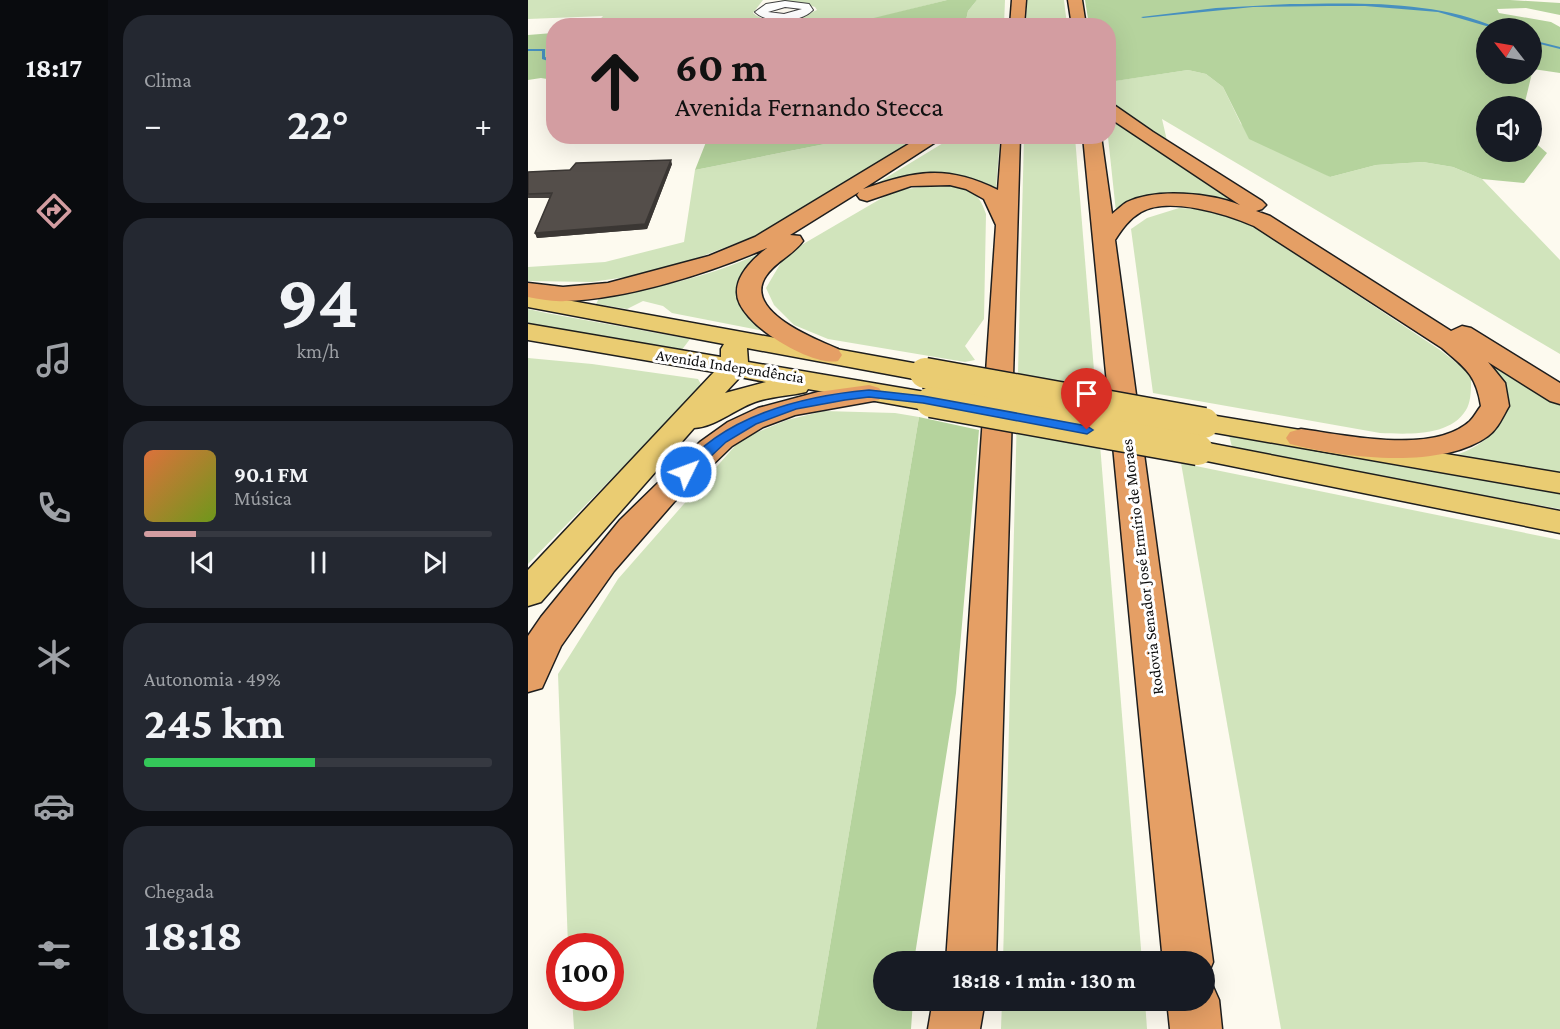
<!DOCTYPE html>
<html lang="pt">
<meta charset="utf-8">
<style>
body{margin:0;font-family:"Crimson Pro",serif;background:#242831;color:#f1f3f6;height:100vh;display:flex;flex-direction:column;font-size:22px;white-space:nowrap}
*{box-sizing:border-box;margin:0}
p{font-size:20px;color:#9ea1a6}
.icon{flex:none;width:33px;height:33px;fill:none;stroke:currentColor;stroke-width:2;stroke-linecap:round;stroke-linejoin:round}
.map{position:relative;flex:1;overflow:hidden}
.details{display:flex;flex-direction:column;gap:15px;padding:15px;background:#0d0f14;width:420px}
.details>*{flex:none}
.guide{position:absolute;left:18px;top:18px;width:570px;height:126px;border-radius:24px;box-shadow:0 6px 24px #0002;background:#d39da1;color:#111;overflow:hidden}
.needle{width:39px;rotate:301deg}
.controls{position:absolute;left:948px;top:18px;display:grid;gap:12px}
.controls a{display:grid;place-items:center;width:66px;height:66px;border-radius:50%;background:#171b24;box-shadow:0 6px 24px #0002;font-size:30px}
.speed{position:absolute;left:18px;top:933px;display:flex;gap:12px;font-size:30px;font-weight:700;text-align:center}
.speed>*{display:grid;place-content:center;width:78px;height:78px;border-radius:50%;background:#171b24;box-shadow:0 6px 24px #0002;line-height:1}
.speed .limit{border:9px solid #d22;background:#fff;color:#111}
.pin{position:absolute;display:grid;place-items:center;width:51px;height:51px;color:#fff;margin:-62px -26px;border-radius:50% 50% 50% 0;rotate:-45deg;box-shadow:0 0 6px #0007}
.pin .icon{rotate:45deg}
.me{position:absolute;width:66px;margin:-33px;rotate:48deg;stroke-linejoin:round;filter:drop-shadow(0 0 4px #0008)}
.turn{display:flex;align-items:center;gap:21px;height:126px;padding:0 30px;font-size:27px}
.turn .icon{width:78px;height:78px;stroke-width:2.5}
.turn b{display:block;font-size:42px;line-height:51px}
.big{font-size:45px;font-weight:700;line-height:1.1}
.details .tile{flex:1;display:flex;flex-direction:column;justify-content:center;gap:9px;min-width:0;padding:0 21px;border-radius:24px;background:#242831}
.details .dial{align-items:center;gap:0}
.dial b{font-size:78px;line-height:1}
.song{display:flex;align-items:center;gap:18px}
.cover{width:72px;height:72px;border-radius:9px;background:linear-gradient(135deg,hsl(20 70% 55%),hsl(80 70% 35%))}
.played{height:6px;border-radius:3px;background:linear-gradient(90deg,#d39da1 15%,#363941 15%)}
.keys{display:flex;justify-content:space-around;direction:ltr}
.heat{display:flex;justify-content:space-between;align-items:center;font-size:33px;direction:ltr}
.charge{height:9px;border-radius:4px;background:linear-gradient(90deg,#34c759 49%,#363941 0)}
.trip{position:absolute;left:345px;top:951px;width:342px;height:60px;border-radius:30px;background:#171b24;box-shadow:0 6px 24px #0002;font-weight:700;line-height:60px;text-align:center}
main{display:flex;flex:1;min-height:0}
.dock{display:flex;flex-direction:column;width:108px;justify-content:space-around;align-items:center;background:#090b0e;color:#9ea1a6}
.dock .icon{width:42px;height:42px}
.dock .selected{color:#d39da1}
.dock b{font-size:27px;color:#f1f3f6}
.map>svg:first-child{display:block}
</style>
<main>
<nav class="dock">
<b>18:17</b>
<svg class="icon selected" aria-label="directions" viewBox="0 0 24 24"><path d="M12 3l9 9-9 9-9-9zM9 14v-3h6M13 9l2 2-2 2"/></svg>
<svg class="icon" aria-label="music" viewBox="0 0 24 24"><path d="M9 18V5l10-2v13"/><circle cx="6" cy="18" r="3"/><circle cx="16" cy="16" r="3"/></svg>
<svg class="icon" aria-label="phone" viewBox="0 0 24 24"><path d="M5 4h4l2 5-3 2q2 4 5 5l2-3 5 2v4C11 20 4 13 5 4z"/></svg>
<svg class="icon" aria-label="climate" viewBox="0 0 24 24"><path d="M12 3v18M4 7l16 10M4 17L20 7"/></svg>
<svg class="icon" aria-label="car" viewBox="0 0 24 24"><path d="M5 17H2v-5l4-1 3-4h7l3 4 3 1v5h-3M9 17h6M6 11h13"/><circle cx="7" cy="17" r="2"/><circle cx="17" cy="17" r="2"/></svg>
<svg class="icon" aria-label="filters" viewBox="0 0 24 24"><path d="M4 7h16M4 17h16"/><circle cx="9" cy="7" r="2"/><circle cx="15" cy="17" r="2"/></svg>
</nav>
<section class="details">
<div class="tile"><p>Clima</p>
<div class="heat"><a>−</a><b class="big">22°</b><a>+</a></div>
</div>
<div class="tile dial"><b>94</b><p>km/h</p></div>
<div class="tile">
<div class="song"><i class="cover"></i><div><b>90.1 FM</b><p>Música</p></div></div>
<div class="played"></div>
<div class="keys"><svg class="icon" aria-label="previous" viewBox="0 0 24 24"><path d="M18 5L8 12l10 7zM5 5v14"/></svg><svg class="icon" aria-label="pause" viewBox="0 0 24 24"><path d="M8 5v14M16 5v14"/></svg><svg class="icon" aria-label="next" viewBox="0 0 24 24"><path d="M6 5l10 7-10 7zM19 5v14"/></svg></div>
</div>
<div class="tile"><p>Autonomia · 49%</p><b class="big">245 km</b><div class="charge"></div></div>
<div class="tile"><p>Chegada</p><b class="big">18:18</b></div>
</section>
<div class="map">
<svg width="1032" height="1029" viewBox="0 0 1032 1029">
<rect width="100%" height="100%" fill="#fdfaef"/>
<g fill="#d1e4bc">
<path d="M0 0H235L225 13C240 27 273 18 289 10L287 7 271 2 251 3 254 0H419L317 26 67 25 75 16 0 19Z"/>
<polygon points="449,0 477,0 476,25 437,26 440,11"/>
<polygon points="499,0 536,0 539,25 498,25"/>
<polygon points="660,70 678,74 695,87 713,124 802,177 848,165 895,162 925,167 954,179 1032,260 1032,354 634,119 640,145 598,116 581,99 580,82"/>
<polygon points="581,117 597,129 736,216 663,198 588,212 580,137"/>
<polygon points="342,137 398,137 230,235 172,257 118,274 64,282 0,281 0,267 77,262 156,242 167,170 297,144 330,141"/>
<path d="M425 137H472L468 189C434 165 372 186 333 193Z"/>
<polygon points="496,137 547,137 614,961 475,962"/>
<path d="M413 184C438 189 450 188 458 214L456 319 437 346 447 360 437 362 300 339 266 325 246 305 238 288 258 254 366 191Z"/>
<path d="M651 208 689 210 710 216 912 350 943 374C943 384 944 401 938 410 922 437 879 434 852 433L625 393 603 229 619 218Z"/>
<path d="M234 252 223 269 236 331 144 313 135 306 115 301 99 309 68 304 71 298C127 288 183 277 234 252Z"/>
<polygon points="0,309 18,313 162,339 153,351 0,323"/>
<path d="M929 338 1032 404V479L904 458C911 457 919 457 927 455 954 448 989 419 978 388 971 369 944 351 929 338Z"/>
<polygon points="0,358 64,364 170,379 174,386 0,564"/>
<polygon points="296,411 367,413 391,417 288,1029 46,1029 44,998 82,998 82,946 40,946 30,674 90,579 213,439 259,420"/>
<polygon points="701,435 1032,493 1032,509 705,451"/>
<polygon points="653,463 1032,540 1032,1029 753,1029"/>
<polygon points="474,1001 617,1001 619,1029 473,1029"/>
</g>
<g fill="#b5d39d" fill-rule="evenodd">
<polygon points="419,0 449,0 440,11 437,25 317,25"/>
<path d="M557 0H982L1032 3V15L998 8 969 9 971 13 1023 22 1032 27V73L1005 69 996 106H958V152H1004V140L1019 153 996 183 954 179 925 167 895 162 848 165 802 177 721 139 695 87 678 74 660 70 581 82 580 26 561 25ZM958 28H1004V74H958Z"/>
<polygon points="25,33 25,80 13,78 0,80 0,35"/>
<polygon points="180,137 180,136 342,137 330,141 297,144 167,170"/>
<polygon points="391,417 451,430 428,693 386,961 356,962 356,1000 385,1001 383,1029 288,1029"/>
</g>
<g fill="none" stroke-linecap="round" stroke-linejoin="round">
<g fill="#4790bf" fill-rule="evenodd">
<path d="M762 4C828 3 909 0 969 28H965L910 12 837 6H800L725 7 615 18 613 17 688 8Z"/>
<polygon points="1004,40 1032,47 1032,49 1004,42"/>
<polygon points="0,49 17,49 17,57 26,60 26,63 14,59 14,51 0,51"/>
</g>
<defs>
<path id="minor" d="M257 1 281 4 285 10C272 23 241 25 227 12L238 4ZM257 7 274 9 256 14 240 12Z"/>
<g id="major">
<path d="M0 293 407 367 411 373 407 379 397 381 219 348 220 362 403 393 413 396 417 402 413 408 403 411 280 389 278 392C261 396 244 396 227 402 207 409 187 427 166 428L13 602 0 606V570L186 372 0 340V324L193 357V349L196 344 0 307ZM212 377 238 382 197 393Z"/>
<polygon points="676,414 1032,473 1032,493 666,429 661,423 666,417"/>
<polygon points="670,441 1032,511 1032,533 659,457 655,450 659,443"/>
</g>
<g id="highway">
<polygon points="484,0 498,0 496,26 482,26"/>
<polygon points="540,0 554,0 558,26 544,26"/>
<path d="M580 104 586 105 625 132 734 201 738 205 734 209 728 211 742 216 923 331 934 326 943 328 1032 383V404L1022 401 960 362 977 383 981 406C975 416 970 429 960 436 913 470 816 458 762 444L758 438 762 432 773 429C818 435 905 455 942 421 946 417 949 411 953 406 948 374 937 368 914 348L726 226C699 214 641 196 613 212 601 219 594 229 587 240L685 962 678 979 683 982 691 1000 694 1029H642L639 1000H676V962H635L555 136H573L584 214C589 210 594 205 599 202 628 188 683 193 712 205L580 117Z"/>
<path d="M394 136H417L335 189C387 171 418 164 470 190L474 136H492L468 962H418L468 225 456 199 438 189 422 185 383 186 339 201 332 199 329 195 331 192 262 235 272 236 275 241C265 255 248 261 238 276 214 311 287 339 310 349L314 355 310 361C284 367 209 323 209 293 208 275 226 258 239 248 181 273 100 299 37 301 25 302 12 299 0 297V283L35 287 80 283 181 256 227 237Z"/>
<polygon points="341,385 351,388 355,394 351,400 267,415 235,427 204,446 146,502 86,571 33,646 14,688 0,692 0,636 13,617 92,520 172,442 200,422 230,408 290,392"/>
<polygon points="405,1000 457,1000 452,1029 400,1029"/>
</g>
</defs>
<use href="#minor" stroke="#404040" stroke-width="2"/>
<use href="#major" stroke="#1e1e1e" stroke-width="3"/>
<use href="#highway" stroke="#1e1e1e" stroke-width="3"/>
<use href="#minor" fill="#fff" fill-rule="evenodd"/>
<use href="#major" fill="#eacc72" fill-rule="evenodd"/>
<use href="#highway" fill="#e59f65" fill-rule="evenodd"/>
<defs>
<g id="major-bridge">
<polyline points="397,373 676,423"/>
<polyline points="403,402 670,450"/>
</g>
</defs>
<use href="#major-bridge" stroke="#1e1e1e" stroke-width="33" stroke-linecap="butt"/>
<use href="#major-bridge" stroke="#eacc72" stroke-width="30"/>
</g>
<polygon fill="#484340" points="144,164 119,229 9,238 7,233 22,198 0,198 0,172"/>
<polygon fill="#3b3734" points="143,160 144,164 119,229 9,238 7,233"/>
<polygon fill="#544e4a" stroke="#3b3734" stroke-width="1.5" points="143,160 117,224 7,233 24,193 0,194 0,172 42,170 48,163"/>
<path fill="#1a73e8" stroke="#114b97" stroke-width="1.5" d="M341 390 395 396 559 426 565 430 559 434 395 403 341 397 317 400 268 409 228 424 198 442 163 475 158 476 151 472C194 416 274 396 341 390Z"/>
<g text-anchor="middle" dominant-baseline="central" stroke-width="6" stroke-linejoin="round" paint-order="stroke">
<g font-size="16" fill="#0d0d0d" stroke="#fff">
<text transform="translate(202 366) rotate(9)">Avenida Independência</text>
<text transform="translate(614 567) rotate(-97)">Rodovia Senador José Ermírio de Moraes</text>
</g>
</g>
</svg>
<div class="controls">
<a><svg class="needle" viewBox="-14 -14 28 28"><path d="M0-13l5 13h-10z" fill="#e53935"/><path d="M0 13l5-13h-10z" fill="#9ea1a6"/></svg></a>
<a><svg class="icon" aria-label="sound" viewBox="0 0 24 24"><path d="M4 9h4l5-4v14l-5-4H4zM17 9q2 3 0 6"/></svg></a>
</div>
<div class="speed"><div class="limit">100</div></div>
<div class="pin" style="left:559px;top:430px;background:#d93025"><svg class="icon" aria-label="arrive" viewBox="0 0 24 24"><path d="M6 21V4h12l-3 4 3 4H6"/></svg></div>
<svg class="me" style="left:158px;top:472px" viewBox="-20 -20 40 40"><circle r="17" fill="#1a73e8" stroke="#fff" stroke-width="3"/><path d="M0-11L8 9 0 5-8 9z" fill="#fff"/></svg>
<div class="trip">18:18 · 1 min · 130 m</div>
<div class="guide">
<div class="turn"><svg class="icon" aria-label="ahead" viewBox="0 0 24 24"><path d="M12 20V5M6 11l6-6 6 6"/></svg><div><b>60 m</b>Avenida Fernando Stecca</div></div>
</div>
</div>
</main>
